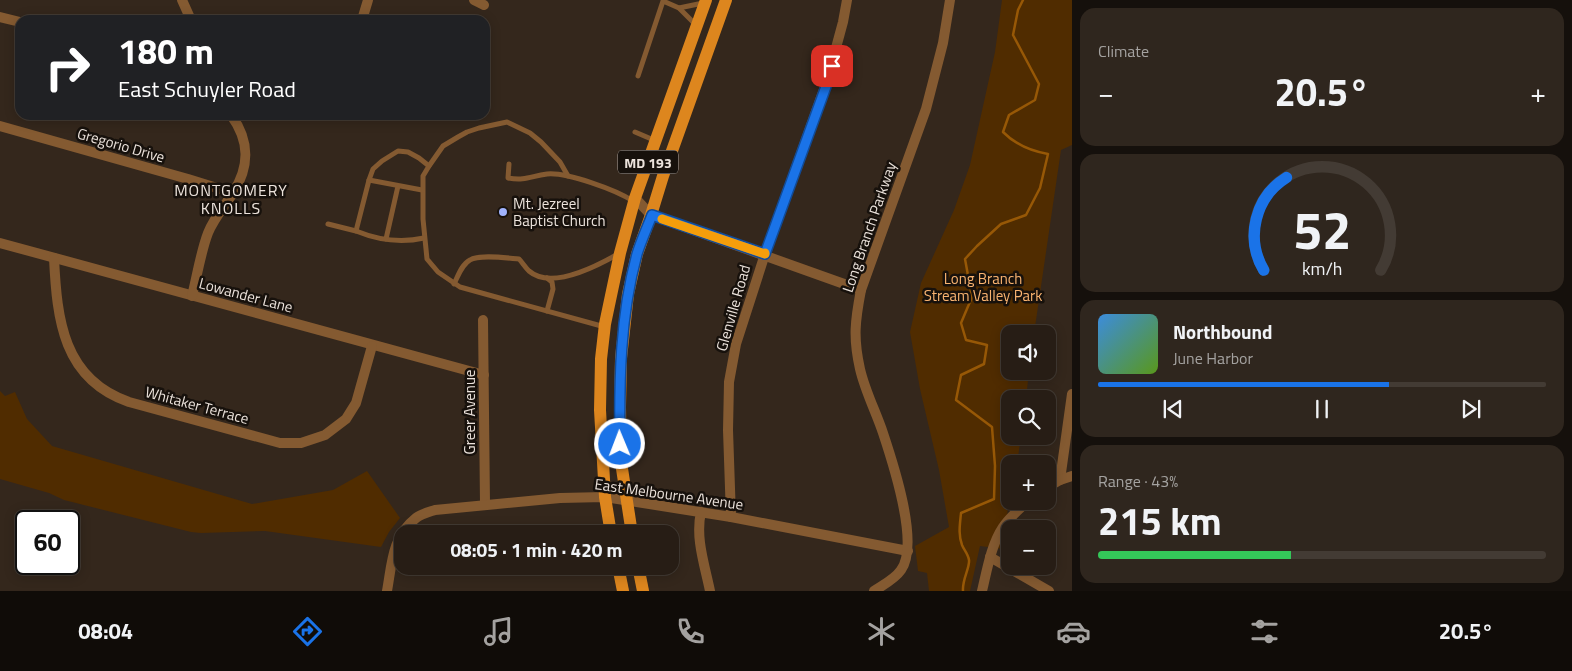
<!DOCTYPE html>
<meta charset="utf-8">
<style>
body{margin:0;font-family:"Titillium Web",sans-serif;background:#2f261e;color:#f1f3f6;height:100vh;display:flex;flex-direction:column;font-size:19px;white-space:nowrap}
*{box-sizing:border-box;margin:0}
p{font-size:16px;color:#a4a2a0}
.icon{flex:none;width:28px;height:28px;fill:none;stroke:currentColor;stroke-width:2;stroke-linecap:round;stroke-linejoin:round}
.map{position:relative;flex:1;overflow:hidden}
.side{display:flex;flex-direction:column;gap:8px;padding:8px;background:#15100c;width:500px}
.side>*{flex:none}
.hud{position:absolute;left:15px;top:15px;width:475px;height:105px;border-radius:15px;box-shadow:0 2px 12px #0003,0 0 0 1px #433b34;background:#202124;color:#fff;overflow:hidden}
.fabs{position:absolute;left:1001px;top:325px;display:grid;gap:10px}
.fabs a{display:grid;place-items:center;width:55px;height:55px;border-radius:10px;background:#271d15;box-shadow:0 2px 12px #0003,0 0 0 1px #433b34;font-size:25px}
.speed{position:absolute;left:15px;top:510px;display:flex;gap:10px;font-size:25px;font-weight:700;text-align:center}
.speed>*{display:grid;place-content:center;width:65px;height:65px;border-radius:50%;background:#271d15;box-shadow:0 2px 12px #0003,0 0 0 1px #433b34;line-height:1}
.speed .limit{border:2px solid #111;border-radius:8px;background:#fff;color:#111}
.pin{position:absolute;display:grid;place-items:center;width:42px;height:42px;color:#fff;margin:-21px;border-radius:10px;box-shadow:0 2px 8px #0006}
.me{position:absolute;width:55px;margin:-28px;rotate:359deg;stroke-linejoin:round;filter:drop-shadow(0 0 4px #0008)}
.turn{display:flex;align-items:center;gap:18px;height:105px;padding:0 20px;font-size:22px}
.turn .icon{width:65px;height:65px;stroke-width:2.5}
.turn b{display:block;font-size:35px;line-height:42px}
.big{font-size:38px;font-weight:700;line-height:1.1}
.side .card{flex:1;display:flex;flex-direction:column;justify-content:center;gap:8px;min-width:0;padding:0 18px;border-radius:15px;background:#2f261e}
.side .dial{align-items:center;gap:0}
.dial svg{height:130px;overflow:visible;fill:none;stroke:#433b34;stroke-width:7;stroke-linecap:round;text-anchor:middle}
.dial text{fill:#f1f3f6;stroke:none}
.song{display:flex;align-items:center;gap:15px}
.cover{width:60px;height:60px;border-radius:8px;background:linear-gradient(135deg,hsl(210 70% 55%),hsl(90 70% 35%))}
.played{height:5px;border-radius:2px;background:linear-gradient(90deg,#1a73e8 65%,#433b34 65%)}
.keys{display:flex;justify-content:space-around;direction:ltr}
.heat{display:flex;justify-content:space-between;align-items:center;font-size:28px;direction:ltr}
.charge{height:8px;border-radius:4px;background:linear-gradient(90deg,#34c759 43%,#433b34 0)}
.trip{position:absolute;left:394px;top:525px;width:285px;height:50px;border-radius:15px;background:#271d15;box-shadow:0 2px 12px #0003,0 0 0 1px #433b34;font-weight:700;line-height:50px;text-align:center}
.dock{display:flex;height:80px;justify-content:space-around;align-items:center;background:#100c08;color:#a4a2a0}
.dock .icon{width:35px;height:35px}
.dock .current{color:#1a73e8}
.dock b{font-size:22px;color:#f1f3f6}
main{display:flex;flex:1;min-height:0}
.map>svg:first-child{display:block}
</style>
<main>
<div class="map">
<svg width="1072" height="591" viewBox="0 0 1072 591">
<rect width="100%" height="100%" fill="#34271c"/>
<g fill="#502c00">
<polygon points="1002,0 1072,0 1072,145 1061,150 1034,334 1010,334 1010,371 1029,371 1026,399 1010,399 1010,436 1021,436 1017,464 1010,464 1010,498 1008,502 1006,541 1003,549 980,546 970,591 929,591 927,573 918,571 915,546 949,527 939,470 920,389 910,332 921,283 954,210 970,165 995,52"/>
<polygon points="0,391 5,396 15,392 27,419 52,446 252,504 333,490 367,471 400,518 389,532 381,547 265,531 201,533 191,532 64,500 49,493 0,479"/>
</g>
<g fill="none" stroke-linecap="round" stroke-linejoin="round">
<path stroke="#975806" stroke-width="2.5" d="M963 591C962 579 970 568 969 560 968 554 964 550 962 545 958 534 960 524 961 513L994 499 995 466 992 427 956 400 961 375 984 364 987 345 966 340 961 323 972 297 965 259 977 246 1001 224 1026 215 1040 188 1048 154C1030 151 1016 145 1003 132L1009 115 1035 100 1039 84 1013 35 1018 10 1023 0"/>
<g stroke="#845a31" stroke-width="5">
<polyline points="679,8 703,3"/>
<polyline points="638,76 663,1 679,8 696,25"/>
<polyline points="635,132 656,141"/>
<path d="M509 164 508 178C526 181 531 176 547 174 567 172 616 190 633 201"/>
<polyline points="568,176 560,162 541,142 530,133 507,122 479,128 467,132 458,137 443,146 429,166 423,176 423,219 427,259 438,272 460,287 605,327"/>
<polyline points="369,180 422,190"/>
<polyline points="328,224 356,231"/>
<path d="M424 238C402 243 378 240 356 231L369 180 373 169 382 161 398 151 408 152 419 158 429 166"/>
<polyline points="386,239 398,186"/>
<path d="M454 284C458 276 462 264 470 260 479 254 507 258 519 259 522 262 525 267 529 271 551 290 597 266 618 254"/>
<polyline points="547,311 553,289 552,282 547,278"/>
</g>
<g stroke="#845a31" stroke-width="10">
<polyline points="182,0 191,20"/>
<polyline points="474,0 484,5"/>
<polyline points="0,17 20,22"/>
<polyline points="362,20 368,0"/>
<polyline points="0,126 188,179 233,193"/>
<polyline points="635,198 651,215 861,290"/>
<polyline points="0,243 484,375"/>
<path d="M54 258C57 320 63 379 129 402L280 443H301L325 435 346 419 356 403 372 346"/>
<path d="M192 296C197 276 201 251 208 233 214 218 224 207 233 193 250 166 250 141 231 115"/>
<polyline points="483,320 485,504"/>
<polyline points="1060,480 1072,394"/>
<polyline points="1048,487 1060,480 1072,476"/>
<path d="M701 512C695 538 705 566 710 591"/>
<polyline points="731,517 728,430 729,382 736,344 765,254 827,81 843,22 847,0"/>
<polyline points="990,557 1049,591"/>
<path d="M387 591C392 563 392 537 416 518 421 514 429 512 435 510L560 498 605 497 731 517 908 551"/>
<path d="M874 591C883 585 895 579 901 570 920 544 893 463 883 433 876 412 865 391 860 369 853 338 855 321 861 290L926 109 943 43 950 0"/>
<path d="M982 591C987 570 991 545 1003 527 1010 517 1019 509 1028 501"/>
</g>
<g stroke="#dd861e" stroke-width="12">
<polyline points="611,534 605,497 600,410 601,359 605,324 620,253 635,198 706,0"/>
<polyline points="632,534 621,462 620,407 621,358 628,294 637,254 651,215 663,176 726,0"/>
<polyline points="618,566 623,591"/>
<polyline points="638,566 643,591"/>
</g>
</g>
<g fill="none" stroke-linecap="round" stroke-linejoin="round">
<defs>
<path id="route" d="M620 444C619 381 620 316 637 254 641 241 647 228 652 215L765 254 828 81 832 66"/>
</defs>
<use href="#route" stroke="#114b97" stroke-width="12"/>
<use href="#route" stroke="#1a73e8" stroke-width="9"/>
<polyline stroke="#f59e0b" stroke-width="9" points="662,219 765,254 765,253"/>
</g>
<circle fill="#a1b3fd" stroke="#17110c" stroke-width="2" cx="503" cy="212" r="5"/>
<g text-anchor="middle" dominant-baseline="central" stroke-width="5" stroke-linejoin="round" paint-order="stroke">
<rect fill="#17110c" stroke="#aca49e" stroke-width="1" x="618" y="150.5" width="60" height="23" rx="4"/>
<g font-size="14" font-weight="bold" fill="#ece3dc">
<text x="648" y="162">MD 193</text>
</g>
<g font-size="15" fill="#ece3dc" stroke="#17110c">
<text transform="translate(121 145) rotate(16)">Gregorio Drive</text>
<text transform="translate(869 227) rotate(-71)">Long Branch Parkway</text>
<text transform="translate(246 295) rotate(15)">Lowander Lane</text>
<text transform="translate(733 308) rotate(-74)">Glenville Road</text>
<text transform="translate(197 405) rotate(15)">Whitaker Terrace</text>
<text transform="translate(469 412) rotate(-90)">Greer Avenue</text>
<text transform="translate(669 494) rotate(8)">East Melbourne Avenue</text>
</g>
<g font-size="15" fill="#ece3dc" stroke="#17110c" text-anchor="start">
<text x="513" y="203">Mt. Jezreel<tspan x="513" dy="17">Baptist Church</tspan></text>
</g>
<g font-size="15" fill="#f9b370" stroke="#17110c">
<text x="983" y="278">Long Branch<tspan x="983" dy="17">Stream Valley Park</tspan></text>
</g>
<g font-size="16" letter-spacing="1" fill="#ece3dc" stroke="#17110c">
<text x="231" y="190">MONTGOMERY<tspan x="231" dy="18">KNOLLS</tspan></text>
</g>
</g>
</svg>
<div class="fabs">
<a><svg class="icon" aria-label="sound" viewBox="0 0 24 24"><path d="M4 9h4l5-4v14l-5-4H4zM17 9q2 3 0 6"/></svg></a>
<a><svg class="icon" aria-label="search" viewBox="0 0 24 24"><circle cx="10" cy="10" r="6"/><path d="M15 15l6 6"/></svg></a>
<a>+</a>
<a>−</a>
</div>
<div class="speed"><div class="limit">60</div></div>
<div class="pin" style="left:832px;top:66px;background:#d93025"><svg class="icon" aria-label="arrive" viewBox="0 0 24 24"><path d="M6 21V4h12l-3 4 3 4H6"/></svg></div>
<svg class="me" style="left:620px;top:444px" viewBox="-20 -20 40 40"><circle r="17" fill="#1a73e8" stroke="#fff" stroke-width="3"/><path d="M0-11L8 9 0 5-8 9z" fill="#fff"/></svg>
<div class="trip">08:05 · 1 min · 420 m</div>
<div class="hud">
<div class="turn"><svg class="icon" aria-label="right" viewBox="0 0 24 24"><path d="M7 20v-9h11M14 6l5 5-5 5"/></svg><div><b>180 m</b>East Schuyler Road</div></div>
</div>
</div>
<section class="side">
<div class="card"><p>Climate</p>
<div class="heat"><a>−</a><b class="big">20.5°</b><a>+</a></div>
</div>
<div class="card dial"><svg viewBox="0 0 100 80">
<path d="M14 69A42 42 0 1 1 86 69"/>
<path d="M14 69A42 42 0 0 1 28 12" stroke="#1a73e8"/>
<text x="50" y="56" font-size="32" font-weight="700">52</text>
<text x="50" y="72" font-size="11">km/h</text>
</svg></div>
<div class="card">
<div class="song"><i class="cover"></i><div><b>Northbound</b><p>June Harbor</p></div></div>
<div class="played"></div>
<div class="keys"><svg class="icon" aria-label="previous" viewBox="0 0 24 24"><path d="M18 5L8 12l10 7zM5 5v14"/></svg><svg class="icon" aria-label="pause" viewBox="0 0 24 24"><path d="M8 5v14M16 5v14"/></svg><svg class="icon" aria-label="next" viewBox="0 0 24 24"><path d="M6 5l10 7-10 7zM19 5v14"/></svg></div>
</div>
<div class="card"><p>Range · 43%</p><b class="big">215 km</b><div class="charge"></div></div>
</section>
</main>
<nav class="dock">
<b>08:04</b>
<svg class="icon current" aria-label="directions" viewBox="0 0 24 24"><path d="M12 3l9 9-9 9-9-9zM9 14v-3h6M13 9l2 2-2 2"/></svg>
<svg class="icon" aria-label="music" viewBox="0 0 24 24"><path d="M9 18V5l10-2v13"/><circle cx="6" cy="18" r="3"/><circle cx="16" cy="16" r="3"/></svg>
<svg class="icon" aria-label="phone" viewBox="0 0 24 24"><path d="M5 4h4l2 5-3 2q2 4 5 5l2-3 5 2v4C11 20 4 13 5 4z"/></svg>
<svg class="icon" aria-label="climate" viewBox="0 0 24 24"><path d="M12 3v18M4 7l16 10M4 17L20 7"/></svg>
<svg class="icon" aria-label="car" viewBox="0 0 24 24"><path d="M5 17H2v-5l4-1 3-4h7l3 4 3 1v5h-3M9 17h6M6 11h13"/><circle cx="7" cy="17" r="2"/><circle cx="17" cy="17" r="2"/></svg>
<svg class="icon" aria-label="filters" viewBox="0 0 24 24"><path d="M4 7h16M4 17h16"/><circle cx="9" cy="7" r="2"/><circle cx="15" cy="17" r="2"/></svg>
<b>20.5°</b>
</nav>
